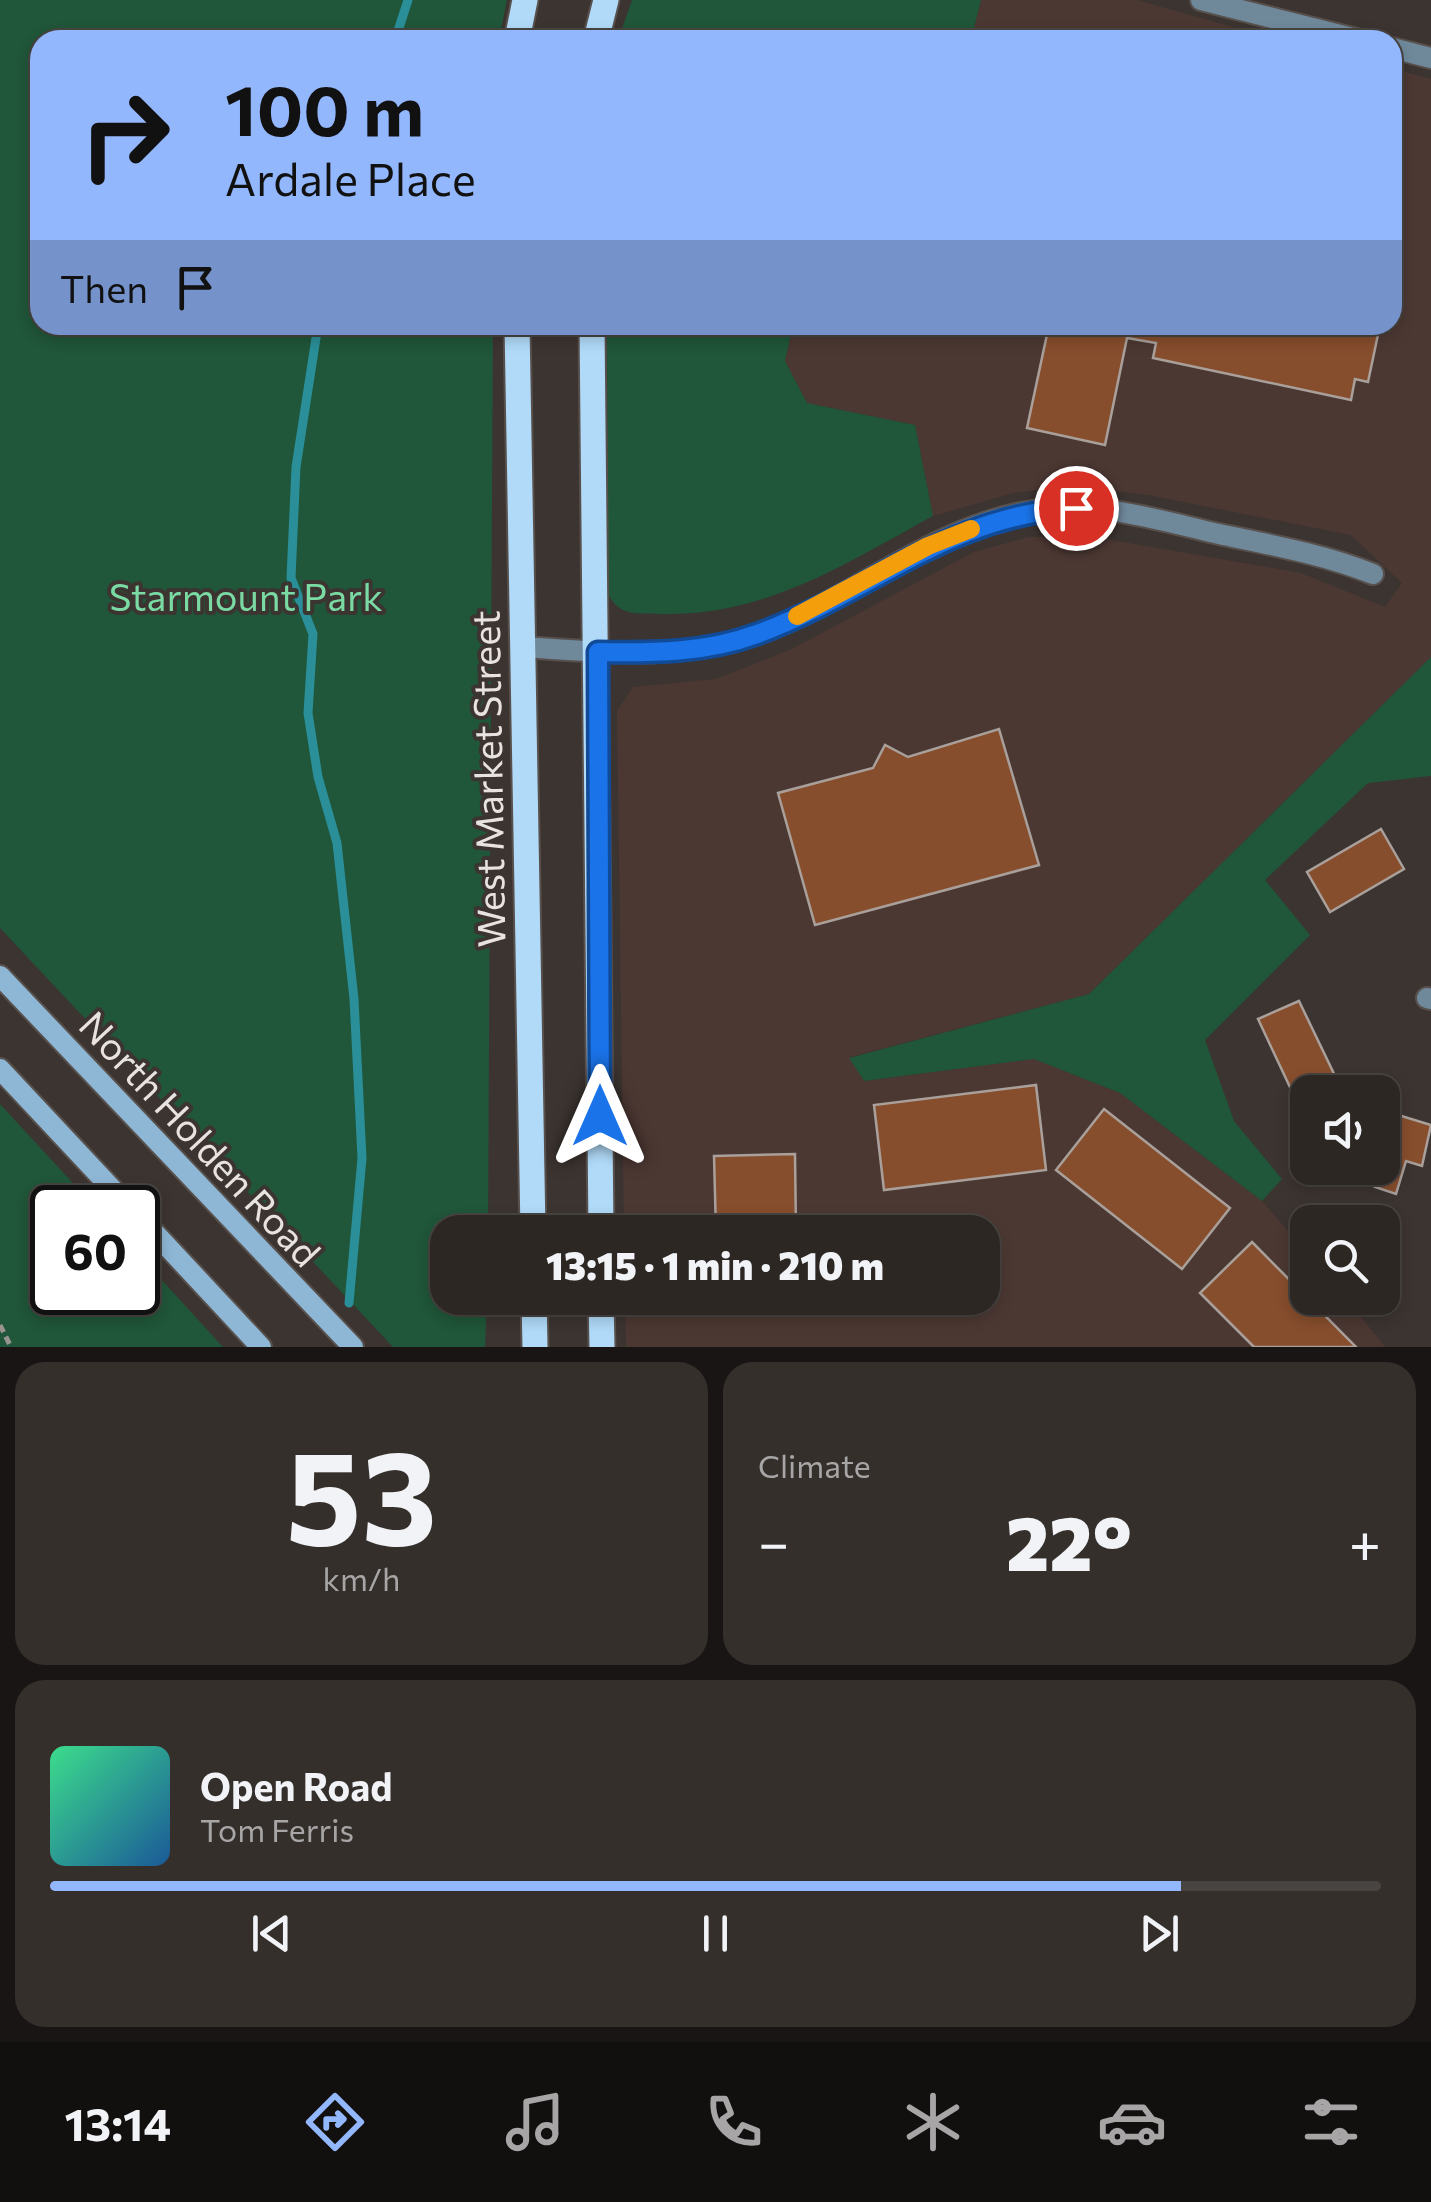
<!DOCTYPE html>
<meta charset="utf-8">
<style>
body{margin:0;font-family:Commissioner,sans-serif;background:#352f2c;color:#f1f3f6;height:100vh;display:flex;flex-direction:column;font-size:38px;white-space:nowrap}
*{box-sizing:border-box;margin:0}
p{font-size:32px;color:#a7a5a6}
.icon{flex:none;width:55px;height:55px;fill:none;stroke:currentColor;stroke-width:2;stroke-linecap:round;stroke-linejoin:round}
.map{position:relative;height:1347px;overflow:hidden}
.sheet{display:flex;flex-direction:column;gap:15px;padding:15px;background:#191514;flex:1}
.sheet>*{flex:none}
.guide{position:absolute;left:30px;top:30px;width:1372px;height:305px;border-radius:30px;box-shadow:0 5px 15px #0003,0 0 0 2px #484441;background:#93b7fd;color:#111;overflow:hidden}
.controls{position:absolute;left:1290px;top:1075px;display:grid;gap:20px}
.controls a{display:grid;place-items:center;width:110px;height:110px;border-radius:20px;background:#2d2724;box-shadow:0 5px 15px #0003,0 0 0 2px #484441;font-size:50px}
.speed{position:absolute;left:30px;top:1185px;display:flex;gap:20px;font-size:50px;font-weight:700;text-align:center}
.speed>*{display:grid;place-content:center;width:130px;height:130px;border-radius:50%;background:#2d2724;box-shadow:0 5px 15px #0003,0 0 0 2px #484441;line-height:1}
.speed .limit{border:5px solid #111;border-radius:15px;background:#fff;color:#111}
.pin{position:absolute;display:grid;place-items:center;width:85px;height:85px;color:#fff;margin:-42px;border:5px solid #fff;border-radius:50%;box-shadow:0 2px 10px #0007}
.me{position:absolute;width:110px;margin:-55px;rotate:0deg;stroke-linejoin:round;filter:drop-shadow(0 0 8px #0008)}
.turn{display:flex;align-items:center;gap:35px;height:210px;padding:0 30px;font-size:45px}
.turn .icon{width:130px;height:130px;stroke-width:2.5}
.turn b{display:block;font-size:70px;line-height:85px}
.then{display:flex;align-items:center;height:95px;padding:0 30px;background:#0003;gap:20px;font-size:38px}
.big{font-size:75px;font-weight:800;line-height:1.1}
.sheet .tile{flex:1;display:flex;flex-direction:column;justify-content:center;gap:15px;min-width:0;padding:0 35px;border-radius:30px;background:#352f2c}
.sheet .dial{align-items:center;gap:0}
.dial b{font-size:130px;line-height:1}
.song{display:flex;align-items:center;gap:30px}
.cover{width:120px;height:120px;border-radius:15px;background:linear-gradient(135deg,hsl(150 70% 55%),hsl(210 70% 35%))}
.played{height:10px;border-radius:5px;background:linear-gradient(90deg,#93b7fd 85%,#484441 85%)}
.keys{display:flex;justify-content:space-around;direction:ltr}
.heat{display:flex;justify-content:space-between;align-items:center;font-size:55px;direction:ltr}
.sheet .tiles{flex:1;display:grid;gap:15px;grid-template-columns:1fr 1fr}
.tile:last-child{grid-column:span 2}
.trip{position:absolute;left:430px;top:1215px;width:570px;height:100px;border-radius:30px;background:#2d2724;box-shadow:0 5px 15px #0003,0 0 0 2px #484441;font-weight:800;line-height:100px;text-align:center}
.tabs{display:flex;height:160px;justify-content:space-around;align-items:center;background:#12100e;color:#a7a5a6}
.tabs .icon{width:70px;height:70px}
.tabs .on{color:#93b7fd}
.tabs b{font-size:45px;color:#f1f3f6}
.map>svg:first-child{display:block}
</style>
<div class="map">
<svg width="1431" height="1347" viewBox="0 0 1431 1347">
<rect width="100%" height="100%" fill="#3c3430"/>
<g fill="#4c3833">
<polygon points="981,0 1137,0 1278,40 971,40"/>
<polygon points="1393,69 1431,79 1431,657 1089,994 850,1057 865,1081 1034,1059 1120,1093 1262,1201 1307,1253 1308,1298 1346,1298 1385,1347 626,1347 625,1298 982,1298 982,1232 624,1232 617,711 633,687 716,679 790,650 974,552 1029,537 1089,536 1301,573 1385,607 1402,583 1351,535 1148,495 1070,486 1013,493 933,516 915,425 807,403 785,361 793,325 1392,325"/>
</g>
<g fill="#205639">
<polygon points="0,0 507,0 499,40 40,40 40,325 493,325 488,1232 448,1232 448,1298 487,1298 485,1347 393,1347 0,928"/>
<polygon points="632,0 981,0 971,40 618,40"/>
<path d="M607 325H793L785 361 807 403 915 425 933 516C845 564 764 617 660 614 638 613 618 617 608 593Z"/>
<polygon points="1431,657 1431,776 1368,783 1265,880 1310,935 1205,1040 1234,1121 1282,1179 1262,1201 1120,1093 1034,1059 864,1081 849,1058 1089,994"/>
<polygon points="0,1104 95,1207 52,1208 52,1292 138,1292 138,1254 223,1347 0,1347"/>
</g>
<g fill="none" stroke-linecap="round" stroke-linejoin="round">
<g stroke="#2a8f98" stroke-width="9">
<polyline points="395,40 408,0"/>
<polyline points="318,325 296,467 291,578 313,634 308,713 318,777 337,843 354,999 362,1158 349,1303"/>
</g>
</g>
<g fill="#874e2d" stroke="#a9a09b" stroke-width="2.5">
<polygon points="1049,325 1380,325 1368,382 1355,379 1351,400 1153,358 1156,343 1127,338 1105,445 1027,428"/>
<polygon points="999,729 1039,865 815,925 778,793 873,768 885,745 908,757"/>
<polygon points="1381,829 1404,869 1330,912 1307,872"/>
<polygon points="1299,1001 1337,1080 1296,1100 1258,1019"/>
<polygon points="1036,1085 1046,1170 884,1190 874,1105"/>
<polygon points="1104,1109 1230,1208 1182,1269 1056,1170"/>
<polygon points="1382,1110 1431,1125 1422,1166 1406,1161 1396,1194 1375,1187 1382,1168"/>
<polygon points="795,1154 796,1232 769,1232 769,1221 744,1220 744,1232 716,1232 714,1156"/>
<polygon points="1252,1242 1356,1347 1254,1347 1200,1293"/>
</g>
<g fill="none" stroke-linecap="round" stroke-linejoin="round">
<defs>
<g id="minor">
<polyline points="1201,0 1360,40"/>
<polyline points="1392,48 1431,58"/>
<path d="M522 647C600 652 680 661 755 635 851 602 930 527 1032 511 1095 500 1158 520 1219 534 1271 545 1323 554 1373 574"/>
<polyline points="1427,998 1431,999"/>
</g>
<g id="secondary">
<polyline points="0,976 353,1347"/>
<polyline points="0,1069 130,1208"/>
<polyline points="138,1215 261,1347"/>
</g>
<g id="primary">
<polyline points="517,40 525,0"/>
<polyline points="596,40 606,0"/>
<polyline points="517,325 533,1232"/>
<polyline points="592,325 601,1232"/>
<polyline points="534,1298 535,1347"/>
<polyline points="601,1298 602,1347"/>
</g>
</defs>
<use href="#minor" stroke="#58504c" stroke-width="24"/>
<use href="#secondary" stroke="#58504c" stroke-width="24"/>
<use href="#primary" stroke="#58504c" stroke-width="29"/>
<polyline stroke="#9a9491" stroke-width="5" stroke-dasharray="8 5" stroke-linecap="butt" points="0,1325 11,1347"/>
<use href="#minor" stroke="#6f899b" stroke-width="20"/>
<use href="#secondary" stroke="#8eb7d5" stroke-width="20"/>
<use href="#primary" stroke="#b0daf8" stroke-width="25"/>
</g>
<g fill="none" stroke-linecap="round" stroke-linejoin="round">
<defs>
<path id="route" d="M600 1116 598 652C652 653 706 653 757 634 872 592 947 515 1076 508"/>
</defs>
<use href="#route" stroke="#114b97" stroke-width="25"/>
<use href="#route" stroke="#1a73e8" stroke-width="18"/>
<polyline stroke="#f59e0b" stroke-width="18" points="797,616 928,546 971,529"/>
</g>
<g text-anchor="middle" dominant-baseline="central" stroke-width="8" stroke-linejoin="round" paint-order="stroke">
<g font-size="38" fill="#7adaa3" stroke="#3c3430">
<text x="246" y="595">Starmount Park</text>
</g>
<g font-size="38" fill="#e8e3e1" stroke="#3c3430">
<text transform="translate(487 779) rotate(-91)">West Market Street</text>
<text transform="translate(201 1138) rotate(47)">North Holden Road</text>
</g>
</g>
</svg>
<div class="controls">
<a><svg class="icon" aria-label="sound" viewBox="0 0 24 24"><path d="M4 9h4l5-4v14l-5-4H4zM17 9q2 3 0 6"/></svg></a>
<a><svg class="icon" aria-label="search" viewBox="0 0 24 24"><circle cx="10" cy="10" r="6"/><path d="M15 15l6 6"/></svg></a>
</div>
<div class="speed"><div class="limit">60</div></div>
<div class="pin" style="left:1076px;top:508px;background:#d93025"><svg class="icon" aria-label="arrive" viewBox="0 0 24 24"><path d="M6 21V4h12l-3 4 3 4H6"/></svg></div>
<svg class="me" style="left:600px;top:1116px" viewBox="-20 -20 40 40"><path d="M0-17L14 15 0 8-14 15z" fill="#1a73e8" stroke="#fff" stroke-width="4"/></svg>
<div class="trip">13:15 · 1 min · 210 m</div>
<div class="guide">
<div class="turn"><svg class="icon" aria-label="right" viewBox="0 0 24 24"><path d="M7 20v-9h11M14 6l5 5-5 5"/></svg><div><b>100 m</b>Ardale Place</div></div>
<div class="then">Then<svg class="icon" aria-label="arrive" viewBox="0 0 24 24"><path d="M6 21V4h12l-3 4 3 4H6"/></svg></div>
</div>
</div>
<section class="sheet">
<div class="tiles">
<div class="tile dial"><b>53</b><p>km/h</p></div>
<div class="tile"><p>Climate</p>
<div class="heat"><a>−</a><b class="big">22°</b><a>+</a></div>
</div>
<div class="tile">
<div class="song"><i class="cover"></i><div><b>Open Road</b><p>Tom Ferris</p></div></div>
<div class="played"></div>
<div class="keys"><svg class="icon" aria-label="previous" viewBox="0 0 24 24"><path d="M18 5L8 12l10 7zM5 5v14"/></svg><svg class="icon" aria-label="pause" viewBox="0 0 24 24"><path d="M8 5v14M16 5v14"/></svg><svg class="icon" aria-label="next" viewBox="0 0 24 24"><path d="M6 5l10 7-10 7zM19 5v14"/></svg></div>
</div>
</div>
</section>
<nav class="tabs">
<b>13:14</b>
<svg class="icon on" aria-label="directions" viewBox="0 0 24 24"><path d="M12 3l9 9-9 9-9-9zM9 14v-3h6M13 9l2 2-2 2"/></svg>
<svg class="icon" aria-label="music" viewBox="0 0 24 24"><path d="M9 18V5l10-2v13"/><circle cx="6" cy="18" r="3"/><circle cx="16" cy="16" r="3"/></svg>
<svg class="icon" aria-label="phone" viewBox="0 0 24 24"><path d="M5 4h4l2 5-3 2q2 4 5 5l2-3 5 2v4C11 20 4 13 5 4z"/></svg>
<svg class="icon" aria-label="climate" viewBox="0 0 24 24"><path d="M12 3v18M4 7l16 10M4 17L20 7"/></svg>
<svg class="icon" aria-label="car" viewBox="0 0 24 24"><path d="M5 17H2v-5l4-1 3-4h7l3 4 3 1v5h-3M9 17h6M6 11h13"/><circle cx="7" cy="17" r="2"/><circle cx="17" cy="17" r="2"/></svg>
<svg class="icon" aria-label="filters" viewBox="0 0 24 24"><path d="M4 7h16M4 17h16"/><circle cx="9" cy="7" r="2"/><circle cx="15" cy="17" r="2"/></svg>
</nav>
